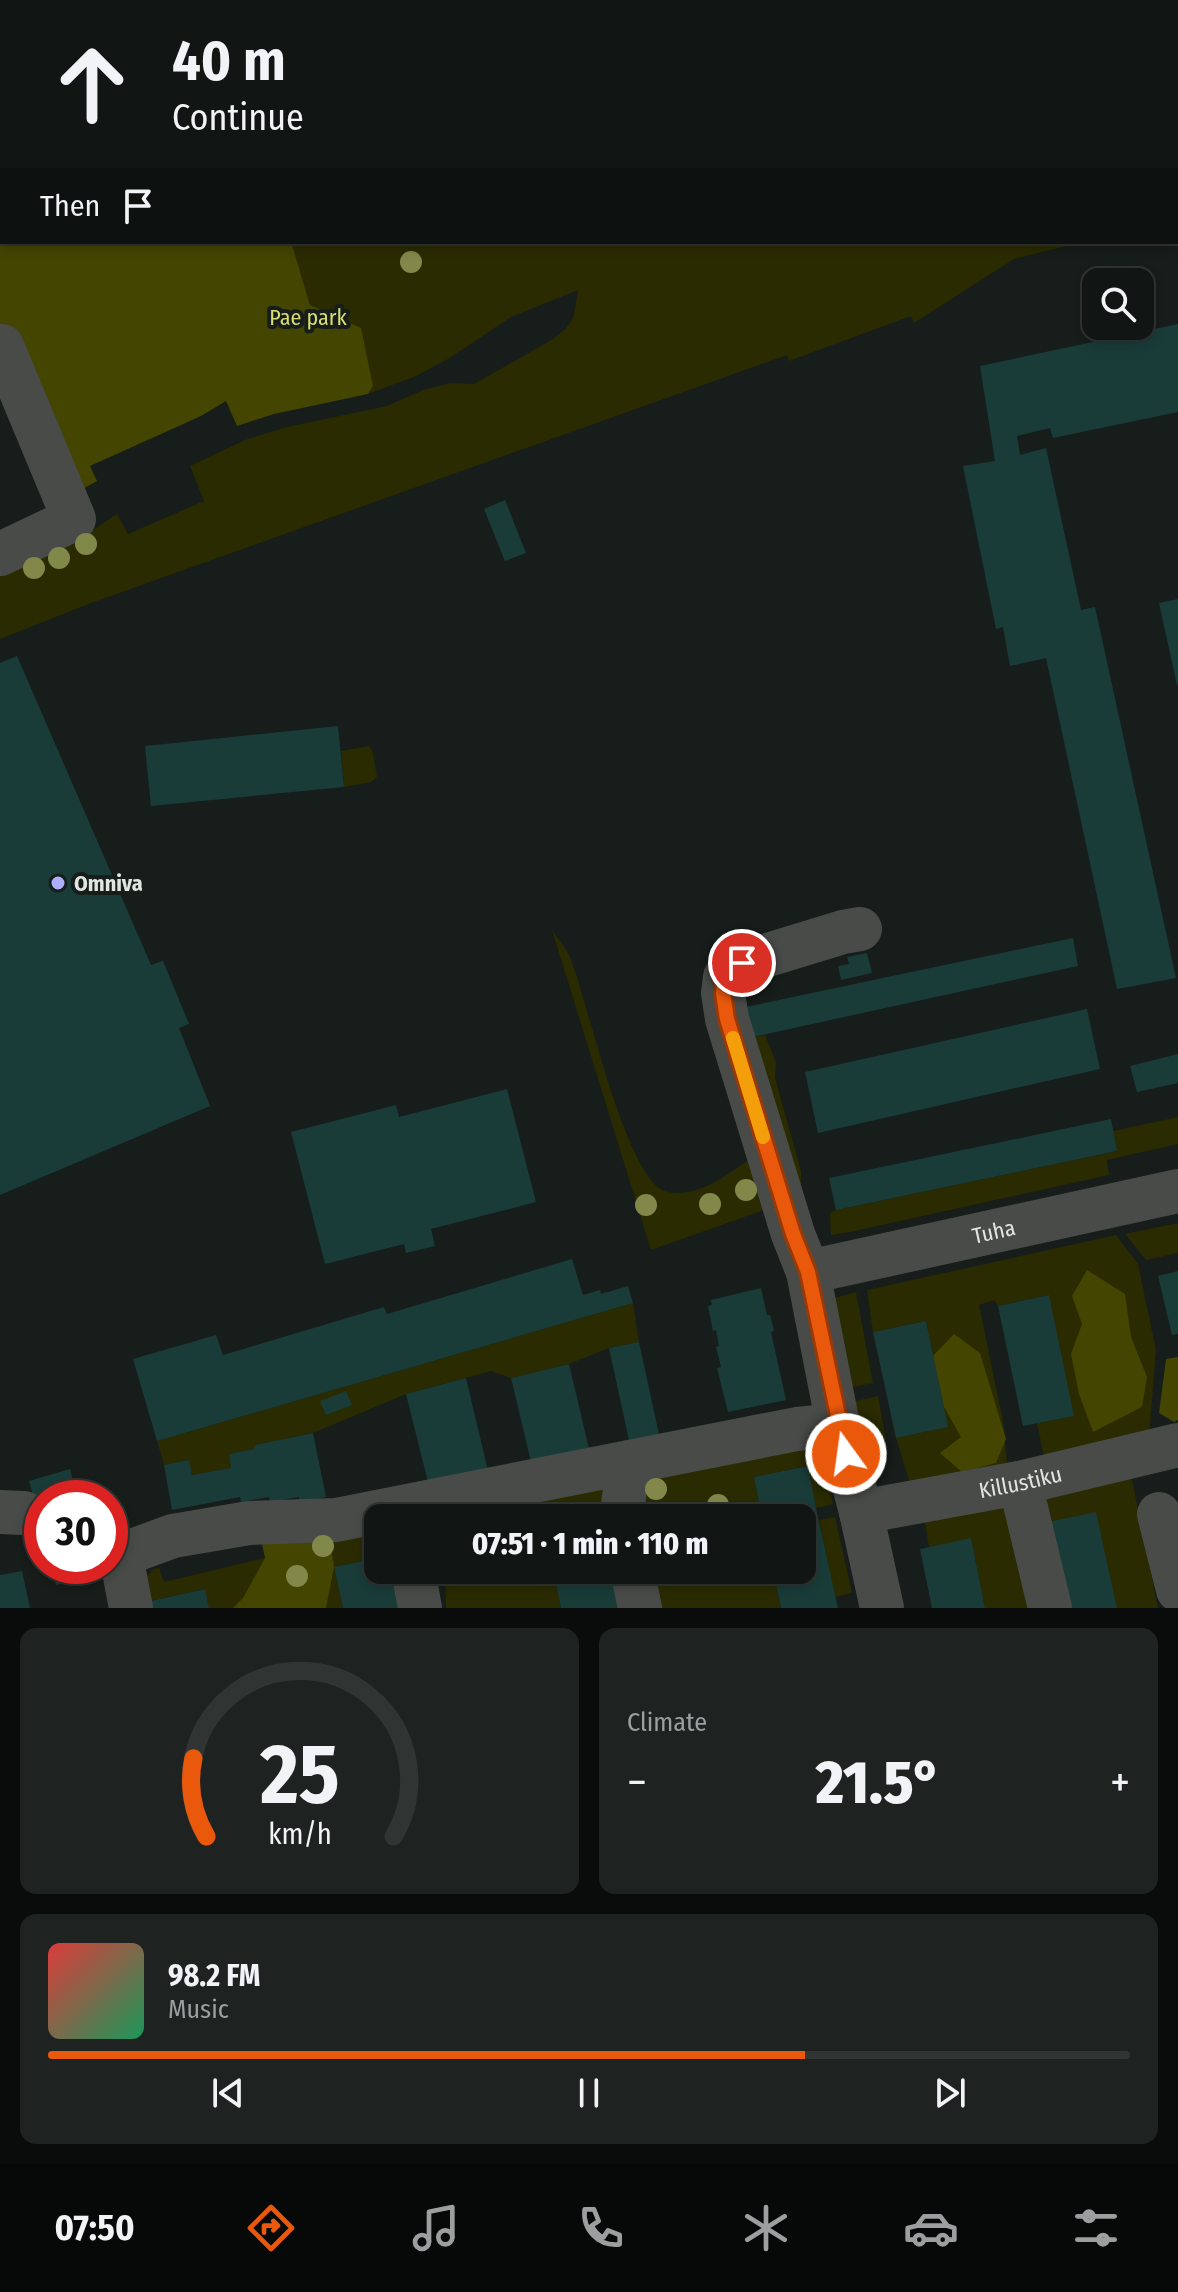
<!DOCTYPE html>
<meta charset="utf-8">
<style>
body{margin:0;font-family:"Fira Sans Condensed",sans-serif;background:#1e2322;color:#f1f3f6;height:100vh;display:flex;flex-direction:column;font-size:30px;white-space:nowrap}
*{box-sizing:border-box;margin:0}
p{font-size:26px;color:#9c9fa0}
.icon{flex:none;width:44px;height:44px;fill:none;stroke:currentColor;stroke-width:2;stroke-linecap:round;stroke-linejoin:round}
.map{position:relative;height:1608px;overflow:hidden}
.panel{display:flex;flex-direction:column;gap:20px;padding:20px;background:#090c0b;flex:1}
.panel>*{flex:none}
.top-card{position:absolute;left:0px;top:0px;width:1178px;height:244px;box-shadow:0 4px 12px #0003,0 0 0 2px #303534;background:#111614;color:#f1f3f6;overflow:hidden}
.tools{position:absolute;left:1082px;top:268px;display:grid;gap:16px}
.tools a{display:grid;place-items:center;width:72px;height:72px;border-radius:16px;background:#111614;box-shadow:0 4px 12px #0003,0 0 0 2px #303534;font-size:40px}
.speed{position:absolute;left:24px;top:1480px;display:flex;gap:16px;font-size:40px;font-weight:700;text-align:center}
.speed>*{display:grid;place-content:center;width:104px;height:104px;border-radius:50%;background:#111614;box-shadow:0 4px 12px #0003,0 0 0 2px #303534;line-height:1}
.speed .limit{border:12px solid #d22;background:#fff;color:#111}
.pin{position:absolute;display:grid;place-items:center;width:68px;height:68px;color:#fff;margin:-34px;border:4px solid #fff;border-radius:50%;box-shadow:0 2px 8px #0007}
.me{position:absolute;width:88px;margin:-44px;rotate:346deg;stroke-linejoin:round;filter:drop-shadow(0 0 6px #0008)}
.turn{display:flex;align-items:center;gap:28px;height:168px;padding:0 40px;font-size:36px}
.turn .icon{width:104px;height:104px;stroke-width:2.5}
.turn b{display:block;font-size:56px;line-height:68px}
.then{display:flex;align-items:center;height:76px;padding:0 40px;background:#0003;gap:16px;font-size:30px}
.big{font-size:60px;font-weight:800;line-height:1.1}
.panel .widget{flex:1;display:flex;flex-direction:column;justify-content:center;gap:12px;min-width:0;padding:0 28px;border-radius:16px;background:#1e2322}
.panel .dial{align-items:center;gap:0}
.dial svg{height:208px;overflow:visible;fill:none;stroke:#303534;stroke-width:7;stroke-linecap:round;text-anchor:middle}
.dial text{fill:#f1f3f6;stroke:none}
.song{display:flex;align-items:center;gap:24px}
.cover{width:96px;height:96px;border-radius:12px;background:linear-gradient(135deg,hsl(0 70% 55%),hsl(150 70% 35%))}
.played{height:8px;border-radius:4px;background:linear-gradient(90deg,#ea580c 70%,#303534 70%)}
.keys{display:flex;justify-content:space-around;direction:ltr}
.heat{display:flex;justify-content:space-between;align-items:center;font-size:44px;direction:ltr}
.panel .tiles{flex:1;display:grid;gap:20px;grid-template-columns:1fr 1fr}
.widget:last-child{grid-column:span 2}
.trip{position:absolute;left:364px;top:1504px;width:452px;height:80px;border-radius:16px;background:#111614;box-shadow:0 4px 12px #0003,0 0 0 2px #303534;font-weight:800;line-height:80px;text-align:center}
.tab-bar{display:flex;height:128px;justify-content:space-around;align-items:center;background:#070908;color:#9c9fa0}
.tab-bar .icon{width:56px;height:56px}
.tab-bar .selected{color:#ea580c}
.tab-bar b{font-size:36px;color:#f1f3f6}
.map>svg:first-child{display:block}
</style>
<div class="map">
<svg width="1178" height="1608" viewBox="0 0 1178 1608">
<rect width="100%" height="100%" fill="#171d1a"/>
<g fill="#2a2b01">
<polygon points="0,0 1178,0 1178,217 1176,218 1176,2 2,2 0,130"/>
<path d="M49 242H1082L1014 259 914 323 911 316 789 361 787 355 91 603 0 639V570L91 531 117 514 128 534 204 501 190 466 245 440 287 427 387 406 423 390 451 383 474 384 553 339C578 320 573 316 578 290L511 317 448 359 416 376 368 394 373 386Z"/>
<polygon points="369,746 373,753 377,777 371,782 344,787 341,751"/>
<path d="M552 930C557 938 565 946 569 955 587 995 626 1185 668 1192 699 1198 732 1172 755 1155L767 1209 651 1250Z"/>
<polygon points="765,1035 776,1062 775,1078 801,1171 801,1187 748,1038"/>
<polygon points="1178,1117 1178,1144 1107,1160 1109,1175 850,1232 831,1235 830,1213 836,1210 1117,1151 1113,1131"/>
<polygon points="1178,1223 1178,1253 1146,1260 1125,1234"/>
<polygon points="1116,1235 1138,1264 1156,1350 1149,1437 1044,1457 1037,1423 1073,1416 1048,1295 998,1306 994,1300 979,1305 1004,1426 1007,1465 911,1487 896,1438 947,1427 926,1321 873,1332 867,1290"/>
<polygon points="856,1292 873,1383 848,1388 831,1299"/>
<polygon points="633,1303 639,1342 609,1348 569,1364 511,1378 491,1371 406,1394 313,1433 255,1445 254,1449 229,1454 231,1468 192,1475 188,1460 164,1465 157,1441"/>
<polygon points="878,1396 886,1440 861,1445 851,1402"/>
<polygon points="821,1447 833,1504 816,1508 807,1466 754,1477 762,1518 627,1518 630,1479"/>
<polygon points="1130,1470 1158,1608 1117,1608 1044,1523 1034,1493"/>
<polygon points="600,1475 614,1518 599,1518 597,1510 558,1518 465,1518"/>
<polygon points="1009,1496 1035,1608 985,1608 971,1539 929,1547 924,1516"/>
<polygon points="835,1517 852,1593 835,1597 819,1520"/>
<polygon points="378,1524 378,1558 334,1567 343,1608 209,1608 204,1589 146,1602 145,1579 153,1569 159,1568 164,1582 264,1558"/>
<polygon points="445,1570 553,1570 561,1608 446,1608"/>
<polygon points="652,1570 773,1570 781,1608 660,1608"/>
</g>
<g fill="#444500">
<polygon points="0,0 599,0 600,2 2,2 2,242 291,242 310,305 361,328 373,386 368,394 274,414 237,426 226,401 201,416 90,466 97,481 79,491 0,334"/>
<polygon points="1087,1270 1125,1294 1131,1337 1147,1377 1142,1407 1093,1432 1079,1394 1071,1354 1082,1324 1072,1296"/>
<polygon points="954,1334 980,1353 1006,1439 996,1463 962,1472 940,1453 961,1437 944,1407 933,1356"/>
<polygon points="1178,1357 1178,1420 1174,1422 1159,1413 1166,1359"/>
<polygon points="329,1535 334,1567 326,1608 233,1608 243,1598 265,1558 261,1539"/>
</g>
<g fill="#193c38">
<polygon points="1178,324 1178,412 1053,438 1050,428 1017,436 1020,455 1046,448 1081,610 1095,607 1176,978 1117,989 1046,658 1010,666 1003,627 996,629 963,466 995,461 980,366"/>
<polygon points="505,500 526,553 505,561 484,509"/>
<polygon points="1178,599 1178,685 1177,685 1159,603"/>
<polygon points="17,656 151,965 163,961 189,1024 179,1028 210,1106 0,1195 0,663"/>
<polygon points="338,726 344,787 151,806 145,746"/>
<polygon points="1073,938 1078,966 748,1038 741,1008"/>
<polygon points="867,953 872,973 841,980 838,966 849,964 847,957"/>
<polygon points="1087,1009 1100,1069 818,1133 805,1072"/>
<polygon points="1178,1054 1178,1083 1137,1092 1130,1066"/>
<polygon points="507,1089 536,1202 431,1229 435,1246 406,1253 404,1244 325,1264 291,1132 396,1105 399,1117"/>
<polygon points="1111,1119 1117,1151 836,1210 829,1178"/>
<polygon points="572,1259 583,1295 600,1290 601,1294 628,1286 633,1303 157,1441 133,1359 216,1335 223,1355 384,1307 387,1314"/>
<polygon points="1178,1271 1178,1334 1172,1335 1158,1276"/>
<polygon points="761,1288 767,1315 770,1315 774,1331 771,1332 786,1400 728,1412 717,1368 721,1367 716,1347 719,1346 716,1330 713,1331 708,1306 712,1305 711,1300"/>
<polygon points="1049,1295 1074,1416 1023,1426 998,1306"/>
<polygon points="926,1321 948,1427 896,1438 873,1332"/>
<polygon points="639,1342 660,1439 630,1445 609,1348"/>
<polygon points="569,1364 590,1453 532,1466 511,1378"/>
<polygon points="466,1378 489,1475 430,1490 406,1394"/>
<polygon points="346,1391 352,1405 326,1415 320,1401"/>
<polygon points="313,1433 326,1497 300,1502 299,1497 270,1502 269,1497 241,1502 240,1497 172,1510 164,1465 189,1460 192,1475 231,1468 229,1454 254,1449 255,1445"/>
<polygon points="808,1466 816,1508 838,1608 781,1608 773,1570 802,1570 802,1518 762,1518 754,1477"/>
<polygon points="70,1469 76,1491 42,1498 42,1501 35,1502 29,1481"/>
<polygon points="597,1510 599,1518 564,1518 564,1517"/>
<polygon points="1096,1512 1117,1608 1063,1608 1044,1523"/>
<polygon points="971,1538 985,1608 932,1608 920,1549"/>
<polygon points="378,1558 378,1570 391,1570 399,1608 343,1608 334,1567"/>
<polygon points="51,1566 90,1566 93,1576 56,1585"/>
<polygon points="553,1570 610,1570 618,1608 561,1608"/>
<polygon points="22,1571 30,1608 0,1608 0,1575"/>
<polygon points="205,1589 209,1608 147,1608 146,1602"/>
</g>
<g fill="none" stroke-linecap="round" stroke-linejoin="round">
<g stroke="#494b48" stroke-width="44">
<polyline points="0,554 74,519 2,346"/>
<polyline points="860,929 843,932 742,963 725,977 723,993 727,1019 793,1234 808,1272 838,1425 861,1512 882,1608"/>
<path id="s1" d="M808 1272 1178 1191"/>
<polyline points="1020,1483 1050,1608"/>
<polyline points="0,1512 24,1513"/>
<path id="s2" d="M861 1512 1024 1482 1178 1445"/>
<polyline points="1159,1514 1178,1590"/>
<polyline points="621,1518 629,1462"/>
<polyline points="413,1570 420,1608"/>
<polyline points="632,1570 640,1608"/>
<polyline points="131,1608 121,1555 173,1536 249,1523 336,1520 797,1429 838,1425"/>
</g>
</g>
<g fill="#82874a">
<circle cx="411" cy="262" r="11"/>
<circle cx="86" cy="544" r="11"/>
<circle cx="59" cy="558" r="11"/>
<circle cx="34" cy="568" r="11"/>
<circle cx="746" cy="1190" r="11"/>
<circle cx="710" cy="1204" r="11"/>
<circle cx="646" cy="1205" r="11"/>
<circle cx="656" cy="1489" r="11"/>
<circle cx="718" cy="1505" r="11"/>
<circle cx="323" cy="1546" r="11"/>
<circle cx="297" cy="1576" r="11"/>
</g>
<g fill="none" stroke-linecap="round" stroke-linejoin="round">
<defs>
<polyline id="route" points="742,963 725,977 723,993 727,1019 793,1234 808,1272 846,1454"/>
</defs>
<use href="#route" stroke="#983908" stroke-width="20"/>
<use href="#route" stroke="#ea580c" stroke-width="14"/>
<polyline stroke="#f59e0b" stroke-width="14" points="733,1038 763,1137"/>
</g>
<circle fill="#adaffb" stroke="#171d1a" stroke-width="3" cx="58" cy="883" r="8"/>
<g text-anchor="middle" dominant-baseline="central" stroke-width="8" stroke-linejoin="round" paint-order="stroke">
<g font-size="22" fill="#d9de71" stroke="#171d1a">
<text x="308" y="317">Pae park</text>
</g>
<g font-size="22" font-weight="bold" fill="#e2e6e3" stroke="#171d1a" text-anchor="start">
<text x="74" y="883">Omniva</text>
</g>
<g font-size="22" fill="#e2e6e3" stroke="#171d1a">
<text stroke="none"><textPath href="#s1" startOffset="190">Tuha</textPath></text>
<text stroke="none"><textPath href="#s2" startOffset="162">Killustiku</textPath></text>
</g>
</g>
</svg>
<div class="tools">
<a><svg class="icon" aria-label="search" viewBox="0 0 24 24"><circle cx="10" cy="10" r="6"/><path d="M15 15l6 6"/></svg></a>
</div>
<div class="speed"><div class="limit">30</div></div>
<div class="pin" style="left:742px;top:963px;background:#d93025"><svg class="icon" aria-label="arrive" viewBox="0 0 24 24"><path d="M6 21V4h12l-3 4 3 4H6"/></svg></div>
<svg class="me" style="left:846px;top:1454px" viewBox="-20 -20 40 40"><circle r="17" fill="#ea580c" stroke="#fff" stroke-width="3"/><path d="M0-11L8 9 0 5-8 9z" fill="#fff"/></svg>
<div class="trip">07:51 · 1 min · 110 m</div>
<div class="top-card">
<div class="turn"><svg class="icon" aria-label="ahead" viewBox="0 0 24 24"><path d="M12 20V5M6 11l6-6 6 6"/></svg><div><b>40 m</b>Continue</div></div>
<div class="then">Then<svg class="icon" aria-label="arrive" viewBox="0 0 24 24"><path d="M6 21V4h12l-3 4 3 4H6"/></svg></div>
</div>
</div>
<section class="panel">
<div class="tiles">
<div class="widget dial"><svg viewBox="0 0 100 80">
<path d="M14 69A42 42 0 1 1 86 69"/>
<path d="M14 69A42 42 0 0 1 9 39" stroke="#ea580c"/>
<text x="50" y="56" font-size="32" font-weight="700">25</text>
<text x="50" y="72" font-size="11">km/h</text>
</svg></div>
<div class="widget"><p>Climate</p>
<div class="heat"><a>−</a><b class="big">21.5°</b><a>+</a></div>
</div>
<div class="widget">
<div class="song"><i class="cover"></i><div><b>98.2 FM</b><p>Music</p></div></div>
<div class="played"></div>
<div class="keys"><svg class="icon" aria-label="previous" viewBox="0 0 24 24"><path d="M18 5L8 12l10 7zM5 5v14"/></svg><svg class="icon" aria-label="pause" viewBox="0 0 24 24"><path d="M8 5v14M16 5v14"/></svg><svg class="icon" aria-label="next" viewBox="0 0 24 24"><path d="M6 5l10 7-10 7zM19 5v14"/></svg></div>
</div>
</div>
</section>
<nav class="tab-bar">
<b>07:50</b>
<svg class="icon selected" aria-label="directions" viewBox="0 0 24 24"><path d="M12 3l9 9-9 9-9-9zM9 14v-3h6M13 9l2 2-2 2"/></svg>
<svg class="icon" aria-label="music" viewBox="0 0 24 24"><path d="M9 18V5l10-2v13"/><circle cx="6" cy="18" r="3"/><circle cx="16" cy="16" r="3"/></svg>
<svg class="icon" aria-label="phone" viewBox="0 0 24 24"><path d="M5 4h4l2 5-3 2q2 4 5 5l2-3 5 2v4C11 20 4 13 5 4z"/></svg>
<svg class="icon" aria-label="climate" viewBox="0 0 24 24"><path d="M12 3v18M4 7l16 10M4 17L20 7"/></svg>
<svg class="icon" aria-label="car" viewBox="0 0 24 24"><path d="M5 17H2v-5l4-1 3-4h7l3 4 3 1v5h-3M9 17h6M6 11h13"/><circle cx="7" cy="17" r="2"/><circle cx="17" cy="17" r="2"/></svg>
<svg class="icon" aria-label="filters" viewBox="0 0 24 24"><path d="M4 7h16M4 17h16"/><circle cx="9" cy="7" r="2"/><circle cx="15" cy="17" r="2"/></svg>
</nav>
